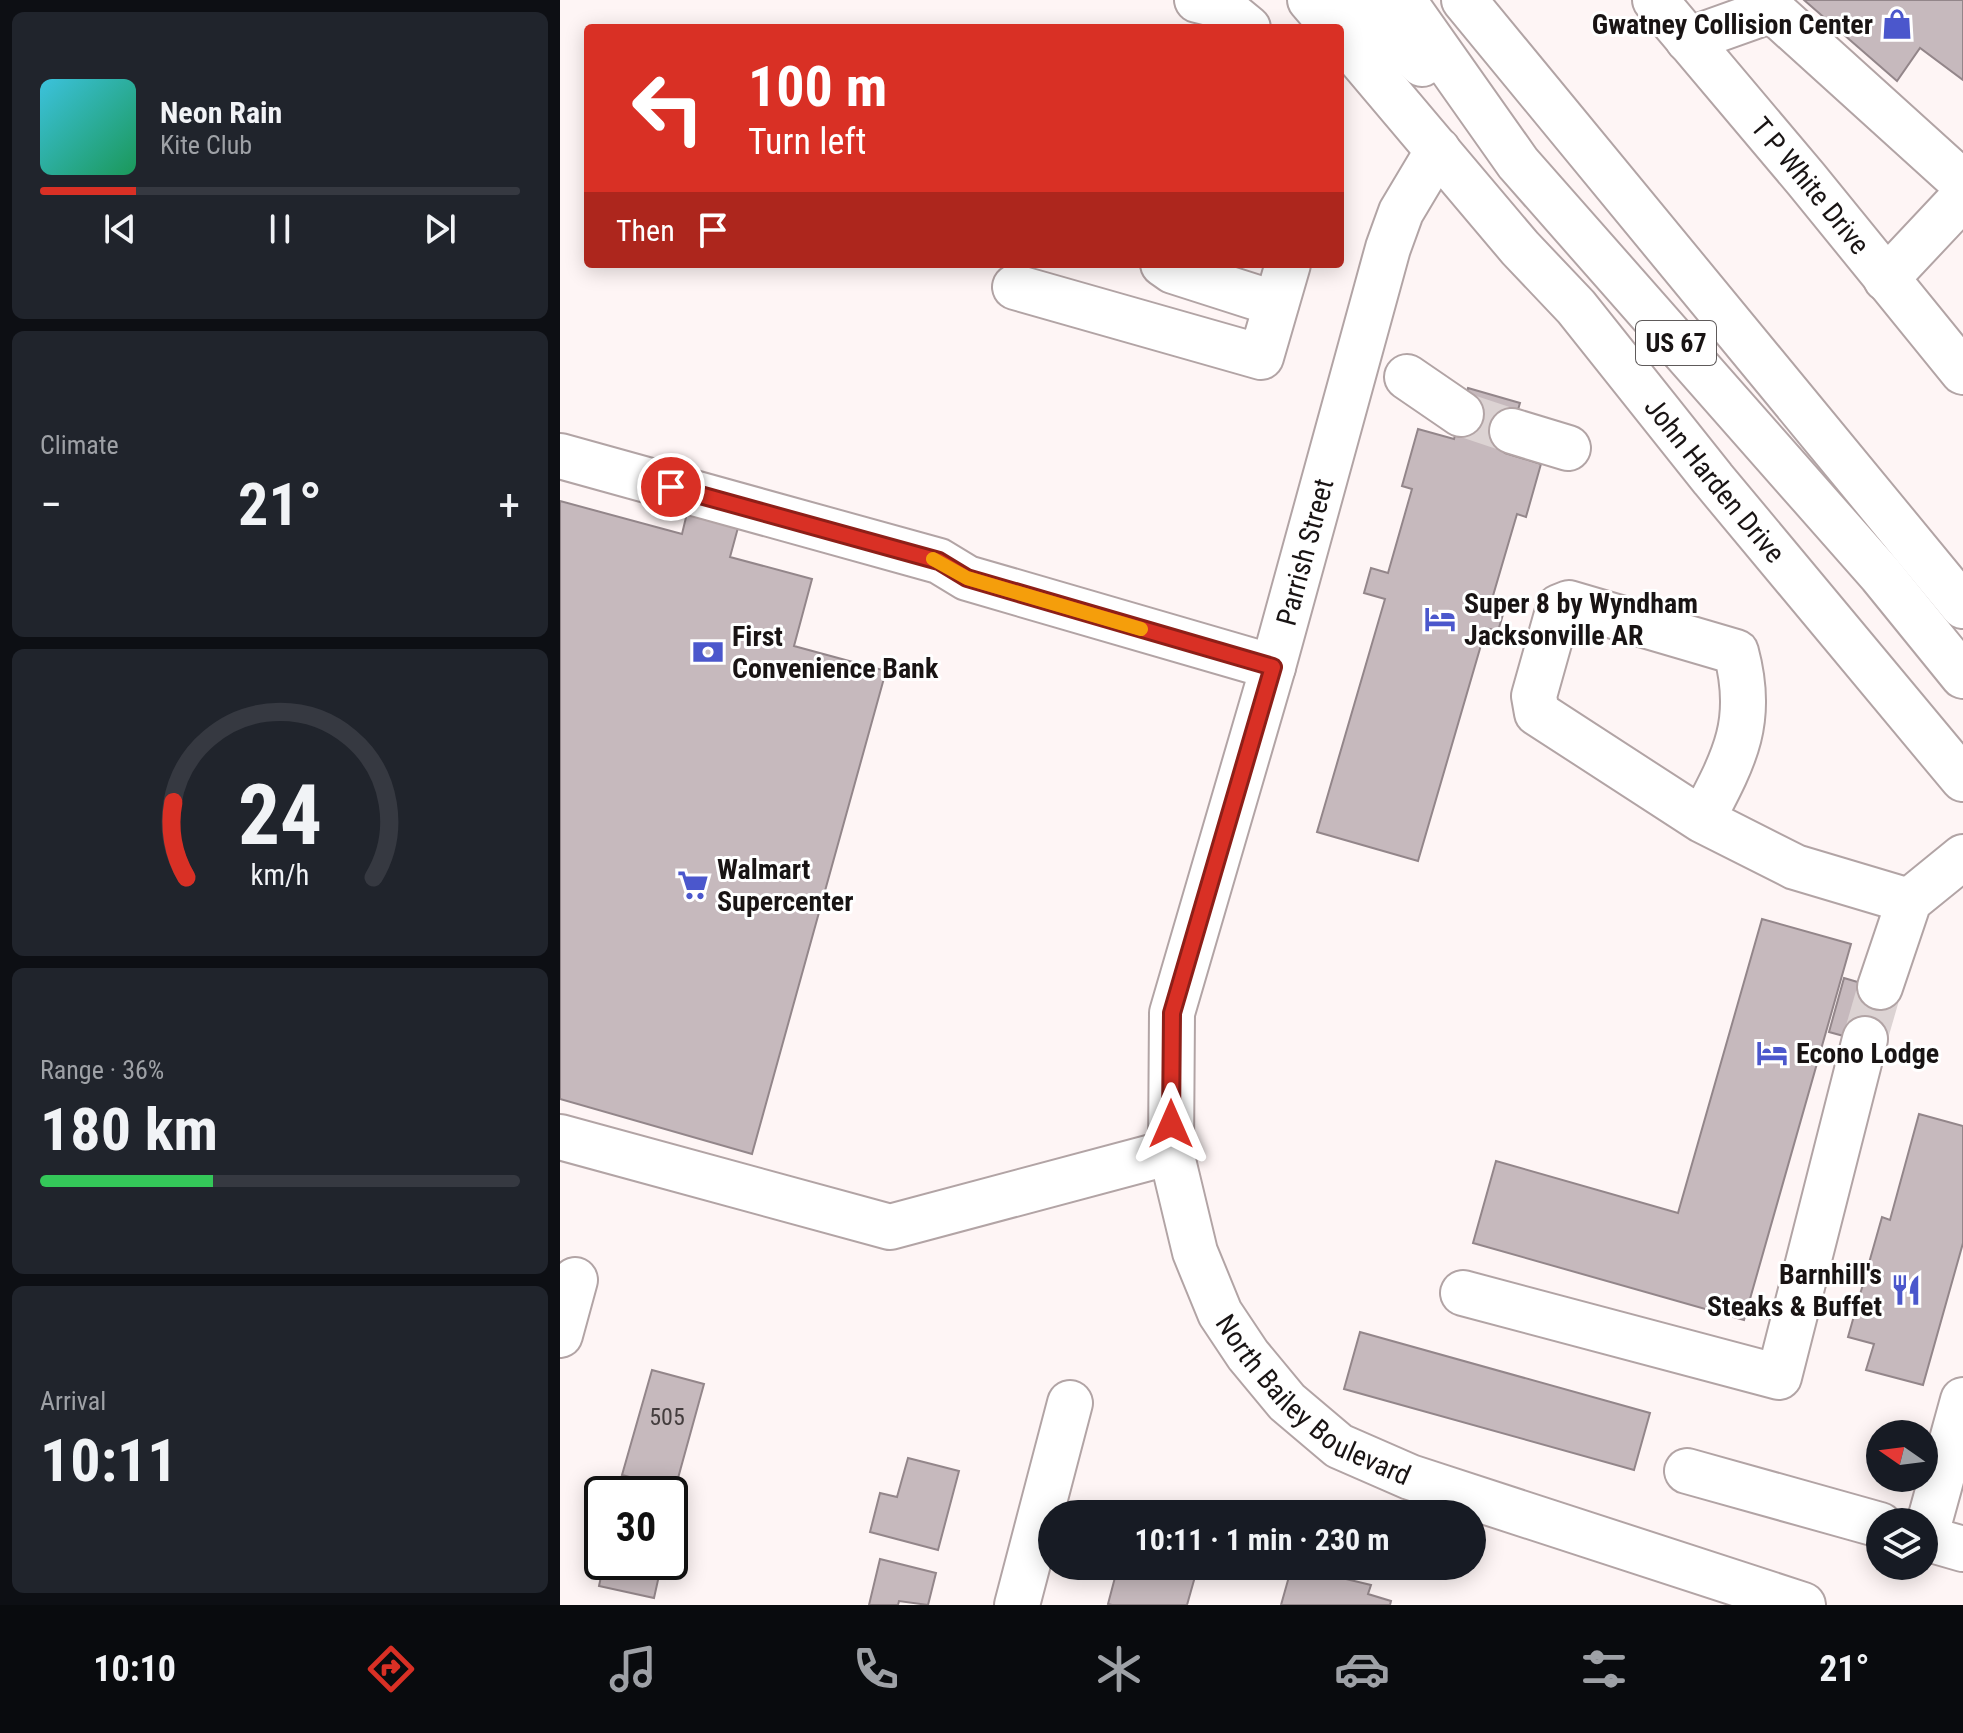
<!DOCTYPE html>
<meta charset="utf-8">
<style>
body{margin:0;font-family:"Roboto Condensed",sans-serif;background:#20242c;color:#f1f3f6;height:100vh;display:flex;flex-direction:column;font-size:30px;white-space:nowrap}
*{box-sizing:border-box;margin:0}
p{font-size:26px;color:#9ea1a6}
.icon{flex:none;width:44px;height:44px;fill:none;stroke:currentColor;stroke-width:2;stroke-linecap:round;stroke-linejoin:round}
.map{position:relative;flex:1;overflow:hidden}
.details{display:flex;flex-direction:column;gap:12px;padding:12px;background:#0d0f14;width:560px}
.details>*{flex:none}
.hud{position:absolute;left:24px;top:24px;width:760px;height:244px;border-radius:8px;box-shadow:0 4px 20px #0003;background:#d93025;color:#fff;overflow:hidden}
.needle{width:52px;rotate:284deg}
.fabs{position:absolute;left:1306px;top:1420px;display:grid;gap:16px}
.fabs a{display:grid;place-items:center;width:72px;height:72px;border-radius:50%;background:#171b24;box-shadow:0 4px 20px #0003;font-size:40px}
.speed{position:absolute;left:24px;top:1476px;display:flex;gap:16px;font-size:40px;font-weight:700;text-align:center}
.speed>*{display:grid;place-content:center;width:104px;height:104px;border-radius:50%;background:#171b24;box-shadow:0 4px 20px #0003;line-height:1}
.speed .limit{border:4px solid #111;border-radius:12px;background:#fff;color:#111}
.pin{position:absolute;display:grid;place-items:center;width:68px;height:68px;color:#fff;margin:-34px;border:4px solid #fff;border-radius:50%;box-shadow:0 2px 8px #0007}
.me{position:absolute;width:88px;margin:-44px;rotate:0deg;stroke-linejoin:round;filter:drop-shadow(0 0 6px #0008)}
.turn{display:flex;align-items:center;gap:28px;height:168px;padding:0 32px;font-size:36px}
.turn .icon{width:104px;height:104px;stroke-width:2.5}
.turn b{display:block;font-size:56px;line-height:68px}
.then{display:flex;align-items:center;height:76px;padding:0 32px;background:#0003;gap:16px;font-size:30px}
.big{font-size:60px;font-weight:700;line-height:1.1}
.details .widget{flex:1;display:flex;flex-direction:column;justify-content:center;gap:12px;min-width:0;padding:0 28px;border-radius:12px;background:#20242c}
.details .dial{align-items:center;gap:0}
.dial svg{height:208px;overflow:visible;fill:none;stroke:#363941;stroke-width:7;stroke-linecap:round;text-anchor:middle}
.dial text{fill:#f1f3f6;stroke:none}
.song{display:flex;align-items:center;gap:24px}
.cover{width:96px;height:96px;border-radius:12px;background:linear-gradient(135deg,hsl(190 70% 55%),hsl(150 70% 35%))}
.played{height:8px;border-radius:4px;background:linear-gradient(90deg,#d93025 20%,#363941 20%)}
.keys{display:flex;justify-content:space-around;direction:ltr}
.heat{display:flex;justify-content:space-between;align-items:center;font-size:44px;direction:ltr}
.charge{height:12px;border-radius:6px;background:linear-gradient(90deg,#34c759 36%,#363941 0)}
.trip{position:absolute;left:478px;top:1500px;width:448px;height:80px;border-radius:40px;background:#171b24;box-shadow:0 4px 20px #0003;font-weight:700;line-height:80px;text-align:center}
.dock{display:flex;height:128px;justify-content:space-around;align-items:center;background:#090b0e;color:#9ea1a6}
.dock .icon{width:56px;height:56px}
.dock .on{color:#d93025}
.dock b{font-size:36px;color:#f1f3f6}
main{display:flex;flex:1;min-height:0}
.map>svg:first-child{display:block}
</style>
<main>
<section class="details">
<div class="widget">
<div class="song"><i class="cover"></i><div><b>Neon Rain</b><p>Kite Club</p></div></div>
<div class="played"></div>
<div class="keys"><svg class="icon" aria-label="previous" viewBox="0 0 24 24"><path d="M18 5L8 12l10 7zM5 5v14"/></svg><svg class="icon" aria-label="pause" viewBox="0 0 24 24"><path d="M8 5v14M16 5v14"/></svg><svg class="icon" aria-label="next" viewBox="0 0 24 24"><path d="M6 5l10 7-10 7zM19 5v14"/></svg></div>
</div>
<div class="widget"><p>Climate</p>
<div class="heat"><a>−</a><b class="big">21°</b><a>+</a></div>
</div>
<div class="widget dial"><svg viewBox="0 0 100 80">
<path d="M14 69A42 42 0 1 1 86 69"/>
<path d="M14 69A42 42 0 0 1 9 40" stroke="#d93025"/>
<text x="50" y="56" font-size="32" font-weight="700">24</text>
<text x="50" y="72" font-size="11">km/h</text>
</svg></div>
<div class="widget"><p>Range · 36%</p><b class="big">180 km</b><div class="charge"></div></div>
<div class="widget"><p>Arrival</p><b class="big">10:11</b></div>
</section>
<div class="map">
<svg width="1403" height="1605" viewBox="0 0 1403 1605">
<rect width="100%" height="100%" fill="#fef5f5"/>
<g fill="#c6b9bd" stroke="#93868a" stroke-width="2">
<polygon points="1244,0 1403,0 1403,80 1360,48 1337,81"/>
<polygon points="908,388 960,403 945,453 981,464 966,517 957,514 930,606 944,611 938,631 926,628 858,861 757,832 825,599 804,593 811,568 828,573 852,489 842,486 858,429 894,439"/>
<polygon points="0,501 122,534 128,509 179,524 170,557 252,579 234,646 326,671 192,1154 0,1099"/>
<polygon points="1202,919 1291,944 1184,1320 913,1243 936,1161 1118,1213"/>
<polygon points="1284,978 1335,993 1320,1046 1269,1032"/>
<polygon points="1359,1114 1403,1126 1403,1243 1363,1385 1306,1370 1314,1344 1288,1337 1322,1217 1330,1220"/>
<polygon points="800,1332 1090,1413 1074,1470 784,1389"/>
<polygon points="92,1370 144,1384 115,1489 62,1475"/>
<polygon points="348,1458 399,1471 378,1550 310,1532 320,1493 337,1497"/>
<polygon points="575,1508 596,1514 573,1514"/>
<polygon points="320,1559 376,1573 368,1605 339,1601 338,1605 309,1605"/>
<polygon points="44,1562 102,1562 94,1598 39,1586"/>
<polygon points="558,1566 638,1566 627,1605 552,1605 548,1604"/>
<polygon points="732,1566 811,1585 808,1594 831,1601 830,1605 721,1605"/>
</g>
<g fill="none" stroke-linecap="round" stroke-linejoin="round">
<g stroke="#dcd3d3" stroke-width="44" stroke-dasharray="44 22" stroke-linecap="butt">
<polyline points="901,414 952,431"/>
<polyline points="1305,1039 1320,987"/>
</g>
<defs>
<g id="minor">
<polyline points="637,0 661,6 688,28"/>
<polyline points="1128,40 1212,10 1403,183"/>
<path id="s1" d="M878 150 841 212 828 248 713 667 612 1013 611 1152 635 1252 660 1313 688 1355 727 1402 779 1446 850 1477 1243 1605"/>
<polyline points="603,264 613,271 716,304"/>
<polyline points="1326,279 1403,197"/>
<polyline points="455,287 701,357 728,264"/>
<polyline points="847,377 901,414"/>
<polyline points="952,431 1008,448"/>
<polyline points="0,456 379,561 407,578 713,667"/>
<path d="M1142 820C1174 759 1195 722 1176 652L1009 603 999 607 974 696 977 713 1142 820 1235 867 1349 901"/>
<polyline points="1320,987 1349,901 1403,857"/>
<polyline points="0,1137 330,1227 611,1152"/>
<polyline points="903,1293 1219,1377 1305,1039"/>
<polyline points="0,1335 15,1280"/>
<polyline points="1403,1400 1365,1538 1403,1549"/>
<polyline points="1127,1471 1320,1525"/>
<polyline points="457,1605 510,1403"/>
</g>
<g id="major">
<polyline points="750,0 774,28"/>
<path id="s2" d="M1095 0 1246 179 1403 372"/>
<path id="s3" d="M780 35 960 248 1016 307 1153 479 1403 779"/>
</g>
<g id="highway">
<polyline points="799,0 862,64"/>
<polyline points="843,0 958,163 1321,575 1403,676"/>
<polyline points="904,0 1403,606"/>
</g>
</defs>
<use href="#minor" stroke="#b2a4a5" stroke-width="48"/>
<use href="#major" stroke="#b2a4a5" stroke-width="48"/>
<use href="#highway" stroke="#b2a4a5" stroke-width="48"/>
<use href="#minor" stroke="#fff" stroke-width="44"/>
<use href="#major" stroke="#fff" stroke-width="44"/>
<use href="#highway" stroke="#fff" stroke-width="44"/>
</g>
<g fill="none" stroke-linecap="round" stroke-linejoin="round">
<defs>
<polyline id="route" points="111,487 379,561 407,578 713,667 612,1013 611,1124"/>
</defs>
<use href="#route" stroke="#8d1f18" stroke-width="20"/>
<use href="#route" stroke="#d93025" stroke-width="14"/>
<polyline stroke="#f59e0b" stroke-width="14" points="373,559 407,578 581,629"/>
</g>
<defs>
<symbol id="shop-bare" viewBox="-9 -9 18 18"><path d="M-5-2.5h2.3a2.7 3.5 0 0 1 5.4 0H5L5.5 6h-11ZM-1.5-2.5h3a1.5 2.3 0 0 0-3 0Z" fill="#4b57cc" stroke="#fff" stroke-width="2.5" paint-order="stroke"/></symbol>
<symbol id="hotel-bare" viewBox="-9 -9 18 18"><path d="M-6-4.5h1.5V1H6V5H4.5V3h-9V5H-6ZM-4 0a1.8 1.8 0 1 1 3.6 0ZM.5 0V-2.5h3Q6-2.5 6 0Z" fill="#4b57cc" stroke="#fff" stroke-width="2.5" paint-order="stroke"/></symbol>
<symbol id="bank-bare" viewBox="-9 -9 18 18"><path d="M-6-4H6V4H-6ZM0-2.3a2.3 2.3 0 1 0 0 4.6a2.3 2.3 0 1 0 0-4.6Z" fill="#4b57cc" stroke="#fff" stroke-width="2.5" paint-order="stroke"/></symbol>
<symbol id="supermarket-bare" viewBox="-9 -9 18 18"><path d="M-6-5.5h2.5l.6 2H6L4.5 2H-2.5L-4.4-4H-6ZM-1.5 3.2a1.3 1.3 0 1 0 .1 0ZM3 3.2a1.3 1.3 0 1 0 .1 0Z" fill="#4b57cc" stroke="#fff" stroke-width="2.5" paint-order="stroke"/></symbol>
<symbol id="restaurant-bare" viewBox="-9 -9 18 18"><path d="M-5-6h1v4h1v-4h1v4h1v-4h1v5L-1.5 .5V6h-2V.5L-5-1ZM5-6V6H3V1.5H1.5Q1.5-4 5-6Z" fill="#4b57cc" stroke="#fff" stroke-width="2.5" paint-order="stroke"/></symbol>
</defs>
<g fill-rule="evenodd">
<use href="#shop-bare" x="1315" y="2" width="44" height="44"/>
<use href="#hotel-bare" x="858" y="597" width="44" height="44"/>
<use href="#bank-bare" x="126" y="630" width="44" height="44"/>
<use href="#supermarket-bare" x="111" y="863" width="44" height="44"/>
<use href="#hotel-bare" x="1190" y="1031" width="44" height="44"/>
<use href="#restaurant-bare" x="1324" y="1268" width="44" height="44"/>
</g>
<g text-anchor="middle" dominant-baseline="central" stroke-width="6" stroke-linejoin="round" paint-order="stroke">
<g font-size="24" fill="#443d3e">
<text x="107" y="1417">505</text>
</g>
<rect fill="#fff" stroke="#5e5a5a" stroke-width="2" x="1076" y="321" width="80" height="44" rx="6"/>
<g font-size="26" font-weight="bold" fill="#191414">
<text x="1116" y="343">US 67</text>
</g>
<g font-size="28" font-weight="bold" fill="#191414" stroke="#fff" text-anchor="start">
<text x="1313" y="24" text-anchor="end">Gwatney Collision Center</text>
<text x="904" y="603">Super 8 by Wyndham<tspan x="904" dy="32">Jacksonville AR</tspan></text>
<text x="172" y="636">First<tspan x="172" dy="32">Convenience Bank</tspan></text>
<text x="157" y="869">Walmart<tspan x="157" dy="32">Supercenter</tspan></text>
<text x="1236" y="1053">Econo Lodge</text>
<text x="1322" y="1274" text-anchor="end">Barnhill's<tspan x="1322" dy="32">Steaks &amp; Buffet</tspan></text>
</g>
<g font-size="28" fill="#191414" stroke="#fff">
<text stroke="none"><textPath href="#s2" startOffset="242">T P White Drive</textPath></text>
<text stroke="none"><textPath href="#s3" startOffset="582">John Harden Drive</textPath></text>
<text transform="translate(745 552) rotate(-75)">Parrish Street</text>
<text stroke="none"><textPath href="#s1" startOffset="1344">North Bailey Boulevard</textPath></text>
</g>
</g>
</svg>
<div class="fabs">
<a><svg class="needle" viewBox="-14 -14 28 28"><path d="M0-13l5 13h-10z" fill="#e53935"/><path d="M0 13l5-13h-10z" fill="#9ea1a6"/></svg></a>
<a><svg class="icon" aria-label="layers" viewBox="0 0 24 24"><path d="M12 4l9 5-9 5-9-5zM3 14l9 5 9-5"/></svg></a>
</div>
<div class="speed"><div class="limit">30</div></div>
<div class="pin" style="left:111px;top:487px;background:#d93025"><svg class="icon" aria-label="arrive" viewBox="0 0 24 24"><path d="M6 21V4h12l-3 4 3 4H6"/></svg></div>
<svg class="me" style="left:611px;top:1124px" viewBox="-20 -20 40 40"><path d="M0-17L14 15 0 8-14 15z" fill="#d93025" stroke="#fff" stroke-width="4"/></svg>
<div class="trip">10:11 · 1 min · 230 m</div>
<div class="hud">
<div class="turn"><svg class="icon" aria-label="left" viewBox="0 0 24 24"><path d="M17 20v-9H6M10 6l-5 5 5 5"/></svg><div><b>100 m</b>Turn left</div></div>
<div class="then">Then<svg class="icon" aria-label="arrive" viewBox="0 0 24 24"><path d="M6 21V4h12l-3 4 3 4H6"/></svg></div>
</div>
</div>
</main>
<nav class="dock">
<b>10:10</b>
<svg class="icon on" aria-label="directions" viewBox="0 0 24 24"><path d="M12 3l9 9-9 9-9-9zM9 14v-3h6M13 9l2 2-2 2"/></svg>
<svg class="icon" aria-label="music" viewBox="0 0 24 24"><path d="M9 18V5l10-2v13"/><circle cx="6" cy="18" r="3"/><circle cx="16" cy="16" r="3"/></svg>
<svg class="icon" aria-label="phone" viewBox="0 0 24 24"><path d="M5 4h4l2 5-3 2q2 4 5 5l2-3 5 2v4C11 20 4 13 5 4z"/></svg>
<svg class="icon" aria-label="climate" viewBox="0 0 24 24"><path d="M12 3v18M4 7l16 10M4 17L20 7"/></svg>
<svg class="icon" aria-label="car" viewBox="0 0 24 24"><path d="M5 17H2v-5l4-1 3-4h7l3 4 3 1v5h-3M9 17h6M6 11h13"/><circle cx="7" cy="17" r="2"/><circle cx="17" cy="17" r="2"/></svg>
<svg class="icon" aria-label="filters" viewBox="0 0 24 24"><path d="M4 7h16M4 17h16"/><circle cx="9" cy="7" r="2"/><circle cx="15" cy="17" r="2"/></svg>
<b>21°</b>
</nav>
